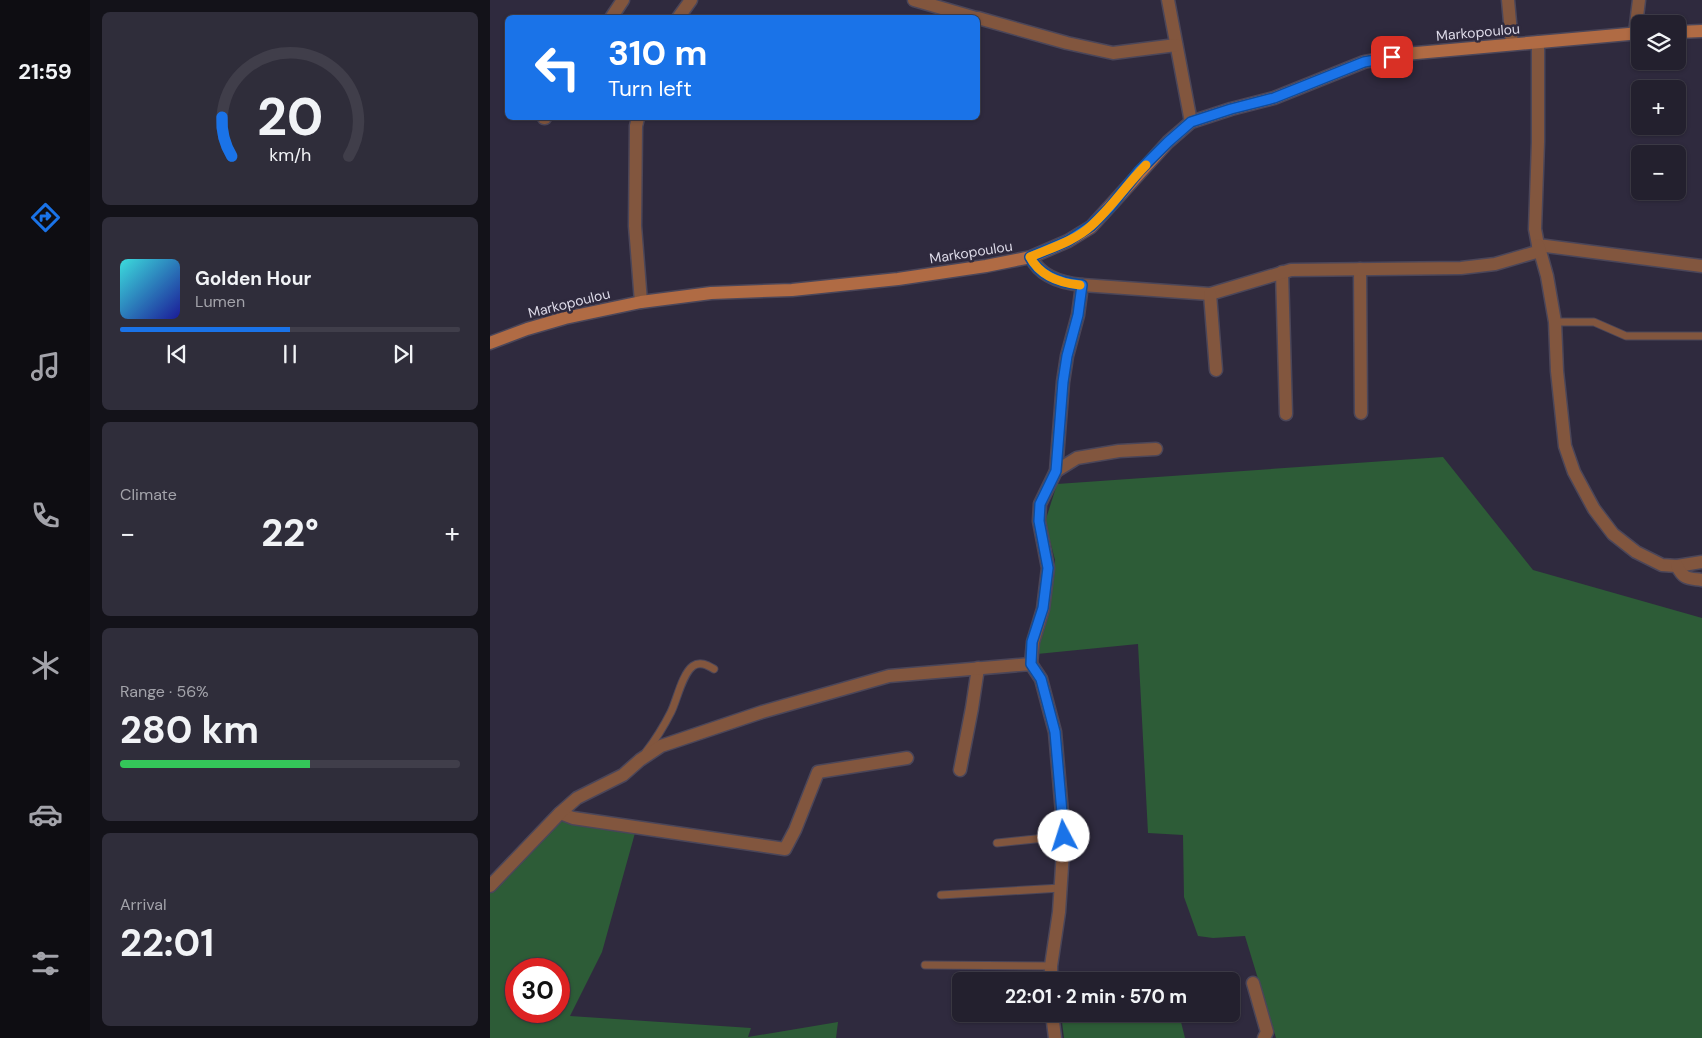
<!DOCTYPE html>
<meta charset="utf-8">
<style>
body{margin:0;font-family:"DM Sans",sans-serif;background:#2f2d3a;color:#f1f3f6;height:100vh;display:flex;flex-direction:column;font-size:19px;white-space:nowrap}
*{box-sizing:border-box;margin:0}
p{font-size:16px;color:#a3a3aa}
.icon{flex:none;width:28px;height:28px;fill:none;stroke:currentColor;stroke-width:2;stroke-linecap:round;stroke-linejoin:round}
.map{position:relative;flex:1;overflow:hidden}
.details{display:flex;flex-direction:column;gap:12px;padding:12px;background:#131219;width:400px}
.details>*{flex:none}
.hud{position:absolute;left:15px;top:15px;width:475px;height:105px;border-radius:8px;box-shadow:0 1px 4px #0004,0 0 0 1px #403e4a;background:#1a73e8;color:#fff;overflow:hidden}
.tools{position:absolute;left:1141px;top:15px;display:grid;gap:10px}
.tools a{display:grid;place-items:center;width:55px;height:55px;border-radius:8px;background:#23202e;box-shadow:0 1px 4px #0004,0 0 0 1px #403e4a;font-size:25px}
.speed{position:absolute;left:15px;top:958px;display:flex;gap:10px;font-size:25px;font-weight:700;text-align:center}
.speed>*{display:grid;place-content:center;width:65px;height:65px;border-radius:50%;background:#23202e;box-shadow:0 1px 4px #0004,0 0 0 1px #403e4a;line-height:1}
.speed .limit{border:8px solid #d22;background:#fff;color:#111}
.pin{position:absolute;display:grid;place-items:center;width:42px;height:42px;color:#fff;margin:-21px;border-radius:10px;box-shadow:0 2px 8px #0006}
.me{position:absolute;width:55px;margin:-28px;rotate:355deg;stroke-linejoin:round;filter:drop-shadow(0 0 4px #0008)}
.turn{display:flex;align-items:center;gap:18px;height:105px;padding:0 20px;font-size:22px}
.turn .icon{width:65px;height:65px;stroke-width:2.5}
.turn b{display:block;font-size:35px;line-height:42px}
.big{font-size:38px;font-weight:700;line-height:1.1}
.details .tile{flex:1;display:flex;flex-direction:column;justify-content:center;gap:8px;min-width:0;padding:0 18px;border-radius:8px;background:#2f2d3a}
.details .dial{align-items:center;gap:0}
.dial svg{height:130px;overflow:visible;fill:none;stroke:#403e4a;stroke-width:7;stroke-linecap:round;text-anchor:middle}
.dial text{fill:#f1f3f6;stroke:none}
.song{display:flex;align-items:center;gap:15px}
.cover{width:60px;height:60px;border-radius:8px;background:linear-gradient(135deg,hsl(180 70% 55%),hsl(240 70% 35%))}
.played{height:5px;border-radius:2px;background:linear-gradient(90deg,#1a73e8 50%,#403e4a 50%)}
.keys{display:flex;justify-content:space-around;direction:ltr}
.heat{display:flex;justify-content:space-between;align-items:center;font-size:28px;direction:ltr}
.charge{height:8px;border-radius:4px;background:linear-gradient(90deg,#34c759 56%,#403e4a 0)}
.trip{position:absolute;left:462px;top:972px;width:288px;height:50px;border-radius:8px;background:#23202e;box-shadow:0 1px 4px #0004,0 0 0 1px #403e4a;font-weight:700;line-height:50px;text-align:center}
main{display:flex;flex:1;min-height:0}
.dock{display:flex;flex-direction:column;width:90px;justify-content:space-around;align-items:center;background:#0e0d12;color:#a3a3aa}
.dock .icon{width:35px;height:35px}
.dock .active{color:#1a73e8}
.dock b{font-size:22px;color:#f1f3f6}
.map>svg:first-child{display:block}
</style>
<main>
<nav class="dock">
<b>21:59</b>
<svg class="icon active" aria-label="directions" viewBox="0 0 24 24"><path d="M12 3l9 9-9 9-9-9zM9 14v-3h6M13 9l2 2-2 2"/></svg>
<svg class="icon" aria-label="music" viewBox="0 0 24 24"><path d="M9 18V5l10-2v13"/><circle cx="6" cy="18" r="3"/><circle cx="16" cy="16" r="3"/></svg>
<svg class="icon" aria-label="phone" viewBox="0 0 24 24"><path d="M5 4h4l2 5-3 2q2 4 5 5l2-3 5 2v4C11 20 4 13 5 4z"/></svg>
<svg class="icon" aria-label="climate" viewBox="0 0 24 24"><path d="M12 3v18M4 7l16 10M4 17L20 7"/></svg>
<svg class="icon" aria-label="car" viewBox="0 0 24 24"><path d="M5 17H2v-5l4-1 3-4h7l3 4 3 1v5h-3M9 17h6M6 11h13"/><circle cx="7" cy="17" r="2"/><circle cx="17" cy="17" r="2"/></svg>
<svg class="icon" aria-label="filters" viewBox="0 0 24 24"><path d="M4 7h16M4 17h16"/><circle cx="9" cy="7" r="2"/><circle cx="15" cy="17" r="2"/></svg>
</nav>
<section class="details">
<div class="tile dial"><svg viewBox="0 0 100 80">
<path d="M14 69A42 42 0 1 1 86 69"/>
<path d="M14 69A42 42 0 0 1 8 45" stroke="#1a73e8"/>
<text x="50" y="56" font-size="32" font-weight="700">20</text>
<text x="50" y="72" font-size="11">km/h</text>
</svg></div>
<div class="tile">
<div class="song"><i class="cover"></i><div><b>Golden Hour</b><p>Lumen</p></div></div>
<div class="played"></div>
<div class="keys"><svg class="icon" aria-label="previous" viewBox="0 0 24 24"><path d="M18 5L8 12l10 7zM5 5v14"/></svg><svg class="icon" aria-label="pause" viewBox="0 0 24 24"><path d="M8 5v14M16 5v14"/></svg><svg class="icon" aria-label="next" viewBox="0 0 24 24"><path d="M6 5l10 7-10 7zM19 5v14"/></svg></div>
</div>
<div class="tile"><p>Climate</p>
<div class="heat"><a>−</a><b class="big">22°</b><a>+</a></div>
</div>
<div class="tile"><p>Range · 56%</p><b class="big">280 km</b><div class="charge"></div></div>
<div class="tile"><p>Arrival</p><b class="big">22:01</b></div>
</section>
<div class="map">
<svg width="1212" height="1038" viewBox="0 0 1212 1038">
<rect width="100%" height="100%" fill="#2f2a3e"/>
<g fill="#2d5c37" fill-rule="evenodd">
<polygon points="953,457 1043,570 1212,618 1212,1038 786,1038 755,936 723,938 708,936 694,897 693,835 658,833 648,644 547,654 564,578 565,560 555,522 567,484"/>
<path d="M68 821 145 833 112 952 80 1016 261 1028 258 1037 348 1022 346 1038H0V892L22 867ZM26 969H69V1011H26Z"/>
<polygon points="571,1014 689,1014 695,1038 574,1038"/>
</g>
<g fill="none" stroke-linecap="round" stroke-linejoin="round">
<defs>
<g id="lane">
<polyline points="1065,322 1104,322 1136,336 1212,336"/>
<path d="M156 752C166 739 174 726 181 712 187 700 192 674 203 666 210 661 217 665 224 669"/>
<polyline points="507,843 574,836"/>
<polyline points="451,895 571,888"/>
<polyline points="435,965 561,966"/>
</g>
<g id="street">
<polyline points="424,0 486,18"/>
<polyline points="678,0 701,122"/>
<polyline points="1018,0 1022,44"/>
<polyline points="121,18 133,0"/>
<polyline points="188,18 201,0"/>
<polyline points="488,18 577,43 623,53 686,45"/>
<polyline points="1145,33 1149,0"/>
<polyline points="1048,42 1048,142 1045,229 1048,245 1212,266"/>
<polyline points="54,118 55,118"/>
<polyline points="148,118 146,126 145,226 151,302"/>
<polyline points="1050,251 1057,276 1065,322 1067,371 1075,446 1084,472 1104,509 1123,534 1146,552 1172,565 1187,566 1212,562"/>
<path d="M541 257C550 277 571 283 592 285L588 315 577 356 573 382 566 471 550 504 549 521 558 568 553 609 543 642 541 664"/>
<polyline points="870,269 871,413"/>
<polyline points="792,272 796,414"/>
<polyline points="592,285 720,294 801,270 971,268 1005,264 1050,251 1048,245"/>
<polyline points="720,294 726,370"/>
<polyline points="566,471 587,458 629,451 666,449"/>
<path d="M1187 566C1194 580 1198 578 1212 580"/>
<polyline points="470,770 482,708 488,668"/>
<polyline points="70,813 83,818 295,849 305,830 328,772 417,758"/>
<polyline points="0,886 70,813 87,798 133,775 150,760 171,746 272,712 399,676 541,664 551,679 565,732 574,836 569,912 561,966 561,981"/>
<polyline points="763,983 777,1032 774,1038"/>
<polyline points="562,1014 565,1038"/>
</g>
<g id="secondary">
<polyline points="1188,32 1212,31"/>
<polyline points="0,343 37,329 75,318 151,302 221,293 302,290 408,279 496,266 541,257 578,241 601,227 678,142 701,122 741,109 784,98 874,62 915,54 1150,33"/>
</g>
</defs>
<use href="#lane" stroke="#4b4659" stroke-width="9"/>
<use href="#street" stroke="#4b4659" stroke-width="15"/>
<use href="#secondary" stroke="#4b4659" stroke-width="15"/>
<use href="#lane" stroke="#82563e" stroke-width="7"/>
<use href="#street" stroke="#82563e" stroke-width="12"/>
<use href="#secondary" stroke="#b06b44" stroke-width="12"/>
</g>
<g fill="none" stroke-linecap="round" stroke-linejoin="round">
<defs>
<path id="route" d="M574 836 565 732 551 679 541 664 542 642 553 608 558 568 549 521 550 504 566 471 573 382 577 356 588 315 592 285C571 283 550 277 540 257L578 241 601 226 620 207 649 171 678 142 701 122 741 109 784 98 874 62 902 57"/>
</defs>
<use href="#route" stroke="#114b97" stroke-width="12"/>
<use href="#route" stroke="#1a73e8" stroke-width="9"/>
<path stroke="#f59e0b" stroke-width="9" d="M590 285C569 283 550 276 540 257 561 248 585 241 602 225 622 207 637 184 656 165"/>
</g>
<g text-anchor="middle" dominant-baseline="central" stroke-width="5" stroke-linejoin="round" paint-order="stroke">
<g font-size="14" fill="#dddae8" stroke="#2f2a3e">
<text transform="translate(988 32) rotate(-5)">Markopoulou</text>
<text transform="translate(481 252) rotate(-9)">Markopoulou</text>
<text transform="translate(79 303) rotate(-14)">Markopoulou</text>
</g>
</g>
</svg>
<div class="tools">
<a><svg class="icon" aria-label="layers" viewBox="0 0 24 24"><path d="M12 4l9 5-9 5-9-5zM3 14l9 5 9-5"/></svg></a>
<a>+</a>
<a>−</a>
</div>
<div class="speed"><div class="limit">30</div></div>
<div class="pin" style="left:902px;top:57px;background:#d93025"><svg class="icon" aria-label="arrive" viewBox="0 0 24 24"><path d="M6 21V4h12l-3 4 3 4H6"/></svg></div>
<svg class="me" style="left:574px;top:836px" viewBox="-20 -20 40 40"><circle r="19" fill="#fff"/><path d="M0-13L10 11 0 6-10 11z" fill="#1a73e8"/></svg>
<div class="trip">22:01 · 2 min · 570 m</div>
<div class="hud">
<div class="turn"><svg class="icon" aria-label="left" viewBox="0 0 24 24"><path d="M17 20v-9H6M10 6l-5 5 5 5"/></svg><div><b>310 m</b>Turn left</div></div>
</div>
</div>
</main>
